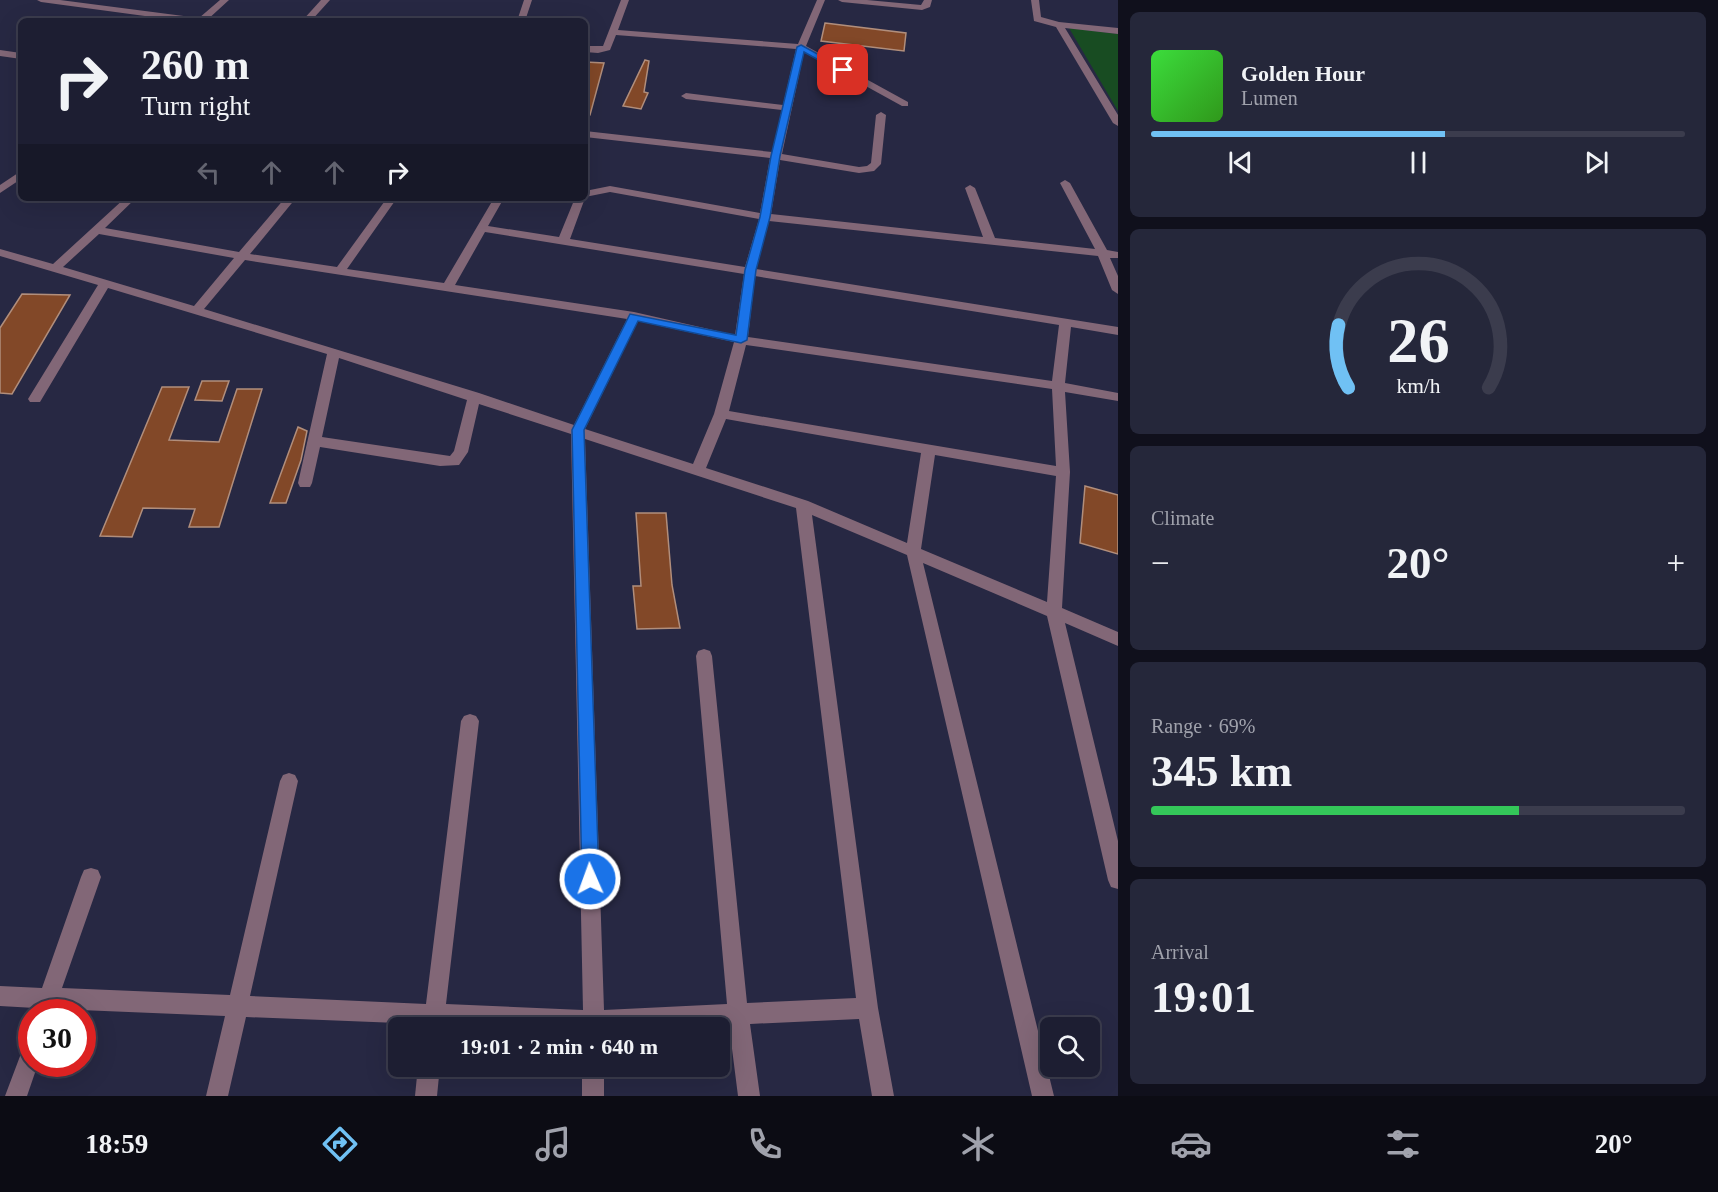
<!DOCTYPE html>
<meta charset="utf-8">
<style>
body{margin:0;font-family:"Times New Roman",serif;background:#25273a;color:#f1f3f6;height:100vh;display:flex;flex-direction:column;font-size:22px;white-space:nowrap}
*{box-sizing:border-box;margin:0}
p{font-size:20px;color:#a0a2ac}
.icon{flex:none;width:33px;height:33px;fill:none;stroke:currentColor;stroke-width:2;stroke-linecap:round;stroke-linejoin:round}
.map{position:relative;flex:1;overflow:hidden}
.panel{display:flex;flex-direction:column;gap:12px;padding:12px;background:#10101c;width:600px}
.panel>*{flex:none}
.banner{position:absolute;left:18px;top:18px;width:570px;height:183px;border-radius:9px;box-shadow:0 6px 24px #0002,0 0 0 2px #3b3c4d;background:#1d1e32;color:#f1f3f6;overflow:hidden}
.controls{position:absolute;left:1040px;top:1017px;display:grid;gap:12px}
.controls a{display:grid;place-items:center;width:60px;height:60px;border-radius:9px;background:#1d1e32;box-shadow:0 6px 24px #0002,0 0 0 2px #3b3c4d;font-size:30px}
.speed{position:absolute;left:18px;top:999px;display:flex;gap:12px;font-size:30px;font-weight:700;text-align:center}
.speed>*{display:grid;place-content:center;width:78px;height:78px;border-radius:50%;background:#1d1e32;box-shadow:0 6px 24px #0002,0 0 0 2px #3b3c4d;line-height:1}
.speed .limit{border:9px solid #d22;background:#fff;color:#111}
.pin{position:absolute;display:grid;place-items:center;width:51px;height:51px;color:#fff;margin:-26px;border-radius:12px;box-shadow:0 3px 9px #0006}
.me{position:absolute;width:66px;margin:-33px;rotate:358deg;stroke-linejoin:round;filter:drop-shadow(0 0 4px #0008)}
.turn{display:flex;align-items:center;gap:21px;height:126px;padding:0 24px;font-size:27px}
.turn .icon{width:78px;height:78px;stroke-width:2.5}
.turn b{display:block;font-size:42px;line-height:51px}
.lanes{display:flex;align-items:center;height:57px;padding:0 24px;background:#0003;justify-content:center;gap:30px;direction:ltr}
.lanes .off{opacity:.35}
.big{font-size:45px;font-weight:700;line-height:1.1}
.panel .tile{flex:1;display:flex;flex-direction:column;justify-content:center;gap:9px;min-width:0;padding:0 21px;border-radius:9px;background:#25273a}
.panel .dial{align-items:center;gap:0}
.dial svg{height:156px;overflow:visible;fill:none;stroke:#3b3c4d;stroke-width:7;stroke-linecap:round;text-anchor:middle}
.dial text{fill:#f1f3f6;stroke:none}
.song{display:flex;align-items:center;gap:18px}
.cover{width:72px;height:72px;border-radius:9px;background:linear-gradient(135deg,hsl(120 70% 55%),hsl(110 70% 35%))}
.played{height:6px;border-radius:3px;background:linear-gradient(90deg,#70c1f4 55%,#3b3c4d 55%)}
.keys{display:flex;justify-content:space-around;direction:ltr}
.heat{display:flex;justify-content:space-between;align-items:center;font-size:33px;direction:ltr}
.charge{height:9px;border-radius:4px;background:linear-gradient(90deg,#34c759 69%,#3b3c4d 0)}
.trip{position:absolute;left:388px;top:1017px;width:342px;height:60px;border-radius:9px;background:#1d1e32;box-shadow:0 6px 24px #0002,0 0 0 2px #3b3c4d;font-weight:700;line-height:60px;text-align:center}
.dock{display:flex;height:96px;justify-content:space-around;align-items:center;background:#0c0c14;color:#a0a2ac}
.dock .icon{width:42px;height:42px}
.dock .on{color:#70c1f4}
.dock b{font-size:27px;color:#f1f3f6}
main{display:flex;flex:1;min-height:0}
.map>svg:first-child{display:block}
</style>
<main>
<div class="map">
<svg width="1118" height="1096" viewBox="0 0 1118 1096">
<rect width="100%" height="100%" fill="#272843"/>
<polygon fill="#184c22" points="1069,28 1118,34 1118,111"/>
<g fill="#824828" stroke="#b18e7c" stroke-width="1.5">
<polygon points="825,23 906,33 904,51 821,41"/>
<polygon points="645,60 649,61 644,92 648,93 641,109 623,106"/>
<polygon points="585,62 604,63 590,115 585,114"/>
<polygon points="22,294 70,295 12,394 0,393 0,328"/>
<polygon points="202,381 229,381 222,401 195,400"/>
<polygon points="162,387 189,387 169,440 219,442 237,389 262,389 219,527 189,527 195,509 143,508 132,537 100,536"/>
<polygon points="298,427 307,431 301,460 286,503 270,503"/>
<polygon points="1085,486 1118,495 1118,554 1080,543"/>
<polygon points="636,513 666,513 672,585 680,628 637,629 633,586 641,586"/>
</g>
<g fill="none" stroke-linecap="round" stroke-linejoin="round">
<g fill="#826777" fill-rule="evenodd">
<polygon points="37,0 60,0 199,18 220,0 229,0 206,21 182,21 41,2"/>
<polygon points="321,0 330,0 311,21 302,21"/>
<polygon points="524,0 532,0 525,21 517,21"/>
<path d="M621 0H629L618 30 798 44 817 0H825L806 46 908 102V106H902L804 52 782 154 859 167 867 166 871 163 876 115 881 112 886 115 881 164 874 171 859 173 780 160 771 214 983 237 965 188 970 185 975 188 995 238 1095 249 1060 183 1065 180 1070 183 1107 250 1118 252V258H1110L1118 276V294L1112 290 1098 256 769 221 756 269 1118 327V335L1071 327 1065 383 1118 393V401L1065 392 1070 472 1062 608 1118 632V646L1065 623 1118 841V889L1111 887 1108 880 1047 616 923 563 1054 1096H1032L907 555 812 515 878 1008 894 1096H872L859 1019 750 1024 760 1096H738L729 1025C634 1030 539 1029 444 1025V1028H423V1024L246 1017 228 1096H206L225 1016 56 1009 54 1012H34L35 1008 0 1006V986L42 988 81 877 84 870 91 868 98 870 101 877 62 988 230 995 280 781 283 775 289 773 295 775 298 781 250 996 426 1004 461 721 464 716 470 714 476 716 479 721 446 1004 583 1010 571 434 479 404 468 452 459 465 440 466 320 447 312 483 310 487H300L298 483 327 354 108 288 40 402H30L28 399 98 285 0 256V249L53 264 125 198H136L105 228 239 252 285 198H296L250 254 337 267 387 198H397L347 269 444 283 494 198H504L488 226 559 237 575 198H585L570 239 745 267 759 219 610 192 585 197V191L610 186 760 213 770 158 585 137V131L772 152 782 110 686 99 681 96 686 93 783 105 796 49 616 35 610 50 598 53 585 52V46H603ZM485 232 744 274 735 335 634 312 455 285ZM99 234 234 258 194 306 63 267ZM245 260 627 319 574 425 479 393 204 309ZM755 276 1059 325 1052 381 748 337ZM638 321 734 342 714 414 693 464 585 429ZM746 345 1052 389 1056 466 729 411ZM339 358 467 400 454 451 450 456 322 437ZM726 419 921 453 907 543 808 501 706 468ZM585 439 796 508 856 998 747 1003 712 656 710 651 704 649 698 651 696 656 727 1004 604 1010ZM935 455 1056 476 1047 602 921 549Z"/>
<polygon points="838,0 867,0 921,5 924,0 932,0 930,7 922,10 842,2"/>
<polygon points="1031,0 1039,0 1041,17 1059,22 1118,28 1118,34 1065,28 1118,115 1118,126 1113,123 1056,27 1034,21"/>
<polygon points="0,50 21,53 21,59 0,56"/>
<polygon points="21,171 21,179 0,193 0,185"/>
<polygon points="32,1040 32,1064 38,1064 27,1096 5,1096 25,1043"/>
<polygon points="418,1066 440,1066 437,1096 415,1096"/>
<rect x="582" y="1066" width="22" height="30"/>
</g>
</g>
<polygon fill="#1a73e8" stroke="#114b97" stroke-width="1.5" points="801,45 847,70 840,72 804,52 780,156 770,217 756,270 747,340 741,343 638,321 584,430 599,879 597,885 590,888 584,885 582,879 572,430 630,314 736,335 745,270 760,217 771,156 797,47"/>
</svg>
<div class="controls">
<a><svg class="icon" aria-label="search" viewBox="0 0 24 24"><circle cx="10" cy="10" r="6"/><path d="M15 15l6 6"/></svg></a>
</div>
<div class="speed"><div class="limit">30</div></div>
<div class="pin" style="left:843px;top:70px;background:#d93025"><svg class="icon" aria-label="arrive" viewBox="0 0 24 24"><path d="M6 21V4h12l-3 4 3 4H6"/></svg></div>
<svg class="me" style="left:590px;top:879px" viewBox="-20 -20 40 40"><circle r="17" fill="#1a73e8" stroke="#fff" stroke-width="3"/><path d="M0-11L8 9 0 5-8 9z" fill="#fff"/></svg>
<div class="trip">19:01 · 2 min · 640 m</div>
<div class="banner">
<div class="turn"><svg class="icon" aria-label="right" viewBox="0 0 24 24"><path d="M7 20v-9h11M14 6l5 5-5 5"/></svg><div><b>260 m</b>Turn right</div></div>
<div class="lanes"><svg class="icon off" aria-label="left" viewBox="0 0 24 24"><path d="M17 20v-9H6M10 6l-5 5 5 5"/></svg><svg class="icon off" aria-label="ahead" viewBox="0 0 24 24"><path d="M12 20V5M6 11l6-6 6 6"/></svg><svg class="icon off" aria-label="ahead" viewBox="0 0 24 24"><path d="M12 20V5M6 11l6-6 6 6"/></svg><svg class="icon" aria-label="right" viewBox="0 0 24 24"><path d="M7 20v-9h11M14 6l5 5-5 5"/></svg></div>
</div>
</div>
<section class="panel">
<div class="tile">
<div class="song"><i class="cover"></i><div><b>Golden Hour</b><p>Lumen</p></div></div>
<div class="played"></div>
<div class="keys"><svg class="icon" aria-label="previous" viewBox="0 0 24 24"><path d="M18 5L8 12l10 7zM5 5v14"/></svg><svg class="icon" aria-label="pause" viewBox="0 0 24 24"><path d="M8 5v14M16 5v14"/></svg><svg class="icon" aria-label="next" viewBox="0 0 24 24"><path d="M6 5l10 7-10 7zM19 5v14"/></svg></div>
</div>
<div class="tile dial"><svg viewBox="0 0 100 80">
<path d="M14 69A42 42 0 1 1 86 69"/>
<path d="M14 69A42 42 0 0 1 9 37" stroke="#70c1f4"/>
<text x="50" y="56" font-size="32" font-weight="700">26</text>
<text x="50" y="72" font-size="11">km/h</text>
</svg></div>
<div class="tile"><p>Climate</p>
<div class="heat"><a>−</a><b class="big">20°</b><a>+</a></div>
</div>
<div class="tile"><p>Range · 69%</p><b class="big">345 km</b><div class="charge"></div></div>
<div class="tile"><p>Arrival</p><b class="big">19:01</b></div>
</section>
</main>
<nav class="dock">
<b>18:59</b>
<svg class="icon on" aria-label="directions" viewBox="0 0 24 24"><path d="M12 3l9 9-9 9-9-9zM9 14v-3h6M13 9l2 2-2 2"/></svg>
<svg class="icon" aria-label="music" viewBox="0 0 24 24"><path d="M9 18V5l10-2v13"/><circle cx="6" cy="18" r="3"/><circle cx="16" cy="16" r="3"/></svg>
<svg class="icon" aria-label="phone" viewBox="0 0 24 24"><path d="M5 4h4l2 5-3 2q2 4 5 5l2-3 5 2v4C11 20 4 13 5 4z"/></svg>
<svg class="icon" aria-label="climate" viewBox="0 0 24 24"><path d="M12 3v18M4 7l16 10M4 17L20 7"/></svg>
<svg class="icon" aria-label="car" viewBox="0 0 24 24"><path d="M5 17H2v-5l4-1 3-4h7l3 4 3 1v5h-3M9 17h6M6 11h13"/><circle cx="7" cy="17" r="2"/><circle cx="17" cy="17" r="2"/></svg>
<svg class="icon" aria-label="filters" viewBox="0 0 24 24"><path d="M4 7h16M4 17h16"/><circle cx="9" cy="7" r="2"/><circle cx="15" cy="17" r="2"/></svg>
<b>20°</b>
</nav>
